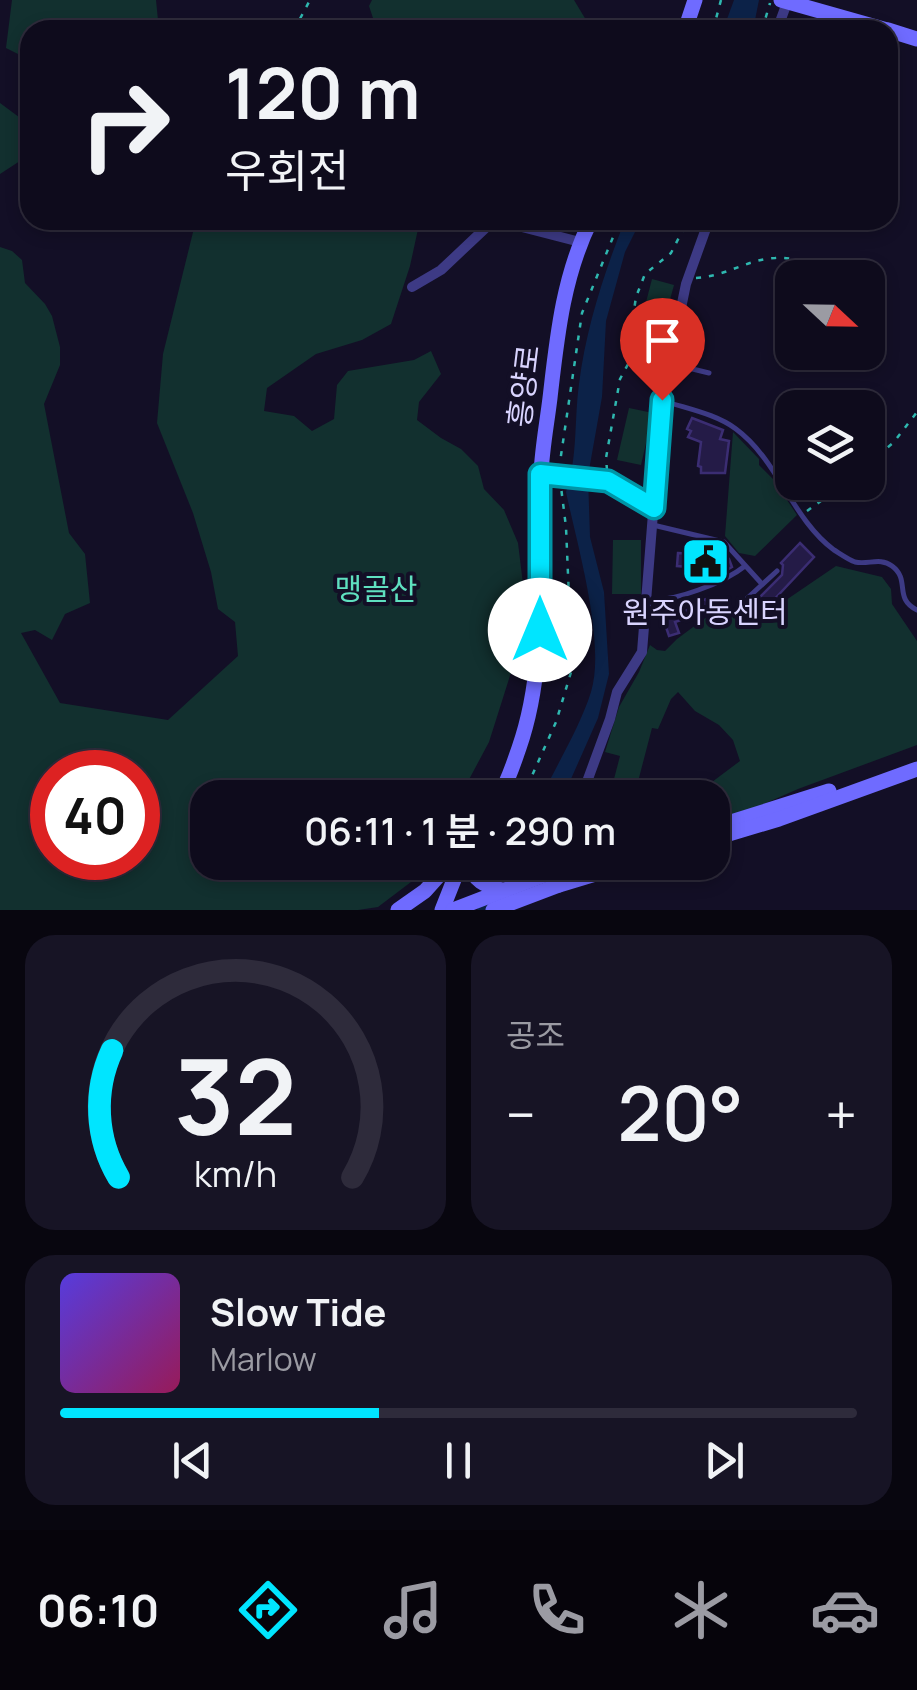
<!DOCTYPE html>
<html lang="ko">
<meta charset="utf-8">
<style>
body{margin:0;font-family:Manrope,"Noto Sans KR",sans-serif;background:#171425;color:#f1f3f6;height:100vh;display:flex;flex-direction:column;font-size:38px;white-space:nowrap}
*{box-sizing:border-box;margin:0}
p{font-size:32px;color:#9b9ba3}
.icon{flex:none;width:55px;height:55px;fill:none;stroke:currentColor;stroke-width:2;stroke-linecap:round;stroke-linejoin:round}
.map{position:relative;height:910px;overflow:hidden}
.panel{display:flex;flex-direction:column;gap:25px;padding:25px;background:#08060f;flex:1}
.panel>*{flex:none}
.guide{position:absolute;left:20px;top:20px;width:878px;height:210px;border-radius:30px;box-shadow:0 5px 15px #0003,0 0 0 2px #2e2b3b;background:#0e0b1c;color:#f1f3f6;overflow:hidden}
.needle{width:65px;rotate:112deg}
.tools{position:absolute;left:775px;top:260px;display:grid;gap:20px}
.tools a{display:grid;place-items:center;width:110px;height:110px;border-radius:20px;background:#0e0b1c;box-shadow:0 5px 15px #0003,0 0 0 2px #2e2b3b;font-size:50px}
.speed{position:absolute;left:30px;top:750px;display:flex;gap:20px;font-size:50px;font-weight:700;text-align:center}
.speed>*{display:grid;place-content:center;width:130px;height:130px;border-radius:50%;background:#0e0b1c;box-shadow:0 5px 15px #0003,0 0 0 2px #2e2b3b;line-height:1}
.speed .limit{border:15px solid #d22;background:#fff;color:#111}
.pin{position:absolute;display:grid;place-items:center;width:85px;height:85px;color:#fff;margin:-102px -42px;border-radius:50% 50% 50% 0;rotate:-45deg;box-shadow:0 0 10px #0007}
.pin .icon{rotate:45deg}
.me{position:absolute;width:110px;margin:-55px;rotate:0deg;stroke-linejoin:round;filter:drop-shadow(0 0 8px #0008)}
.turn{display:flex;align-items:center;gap:35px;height:210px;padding:0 40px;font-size:45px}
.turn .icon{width:130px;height:130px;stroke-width:2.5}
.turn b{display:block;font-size:70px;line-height:85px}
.big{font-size:75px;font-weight:600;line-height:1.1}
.panel .widget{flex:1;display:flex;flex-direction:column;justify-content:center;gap:15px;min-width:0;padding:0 35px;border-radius:30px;background:#171425}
.panel .dial{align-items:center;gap:0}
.dial svg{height:260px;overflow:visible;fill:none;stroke:#2e2b3b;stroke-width:7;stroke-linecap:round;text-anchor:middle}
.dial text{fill:#f1f3f6;stroke:none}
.song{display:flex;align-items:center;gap:30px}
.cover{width:120px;height:120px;border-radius:15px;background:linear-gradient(135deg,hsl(250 70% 55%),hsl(330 70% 35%))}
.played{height:10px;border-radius:5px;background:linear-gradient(90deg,#00e5ff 40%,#2e2b3b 40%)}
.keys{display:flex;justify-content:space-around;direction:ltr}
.heat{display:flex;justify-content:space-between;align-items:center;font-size:55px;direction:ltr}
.panel .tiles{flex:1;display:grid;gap:25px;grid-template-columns:1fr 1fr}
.widget:last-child{grid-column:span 2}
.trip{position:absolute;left:190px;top:780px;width:540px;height:100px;border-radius:30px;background:#0e0b1c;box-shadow:0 5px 15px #0003,0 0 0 2px #2e2b3b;font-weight:600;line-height:100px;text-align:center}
.menu{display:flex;height:160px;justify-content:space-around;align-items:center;background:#06040b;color:#9b9ba3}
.menu .icon{width:70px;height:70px}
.menu .active{color:#00e5ff}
.menu b{font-size:45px;color:#f1f3f6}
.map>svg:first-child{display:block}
</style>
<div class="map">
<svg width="917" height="910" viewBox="0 0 917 910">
<rect width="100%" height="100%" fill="#130f26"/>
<g fill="#12302f" fill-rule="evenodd">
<polygon points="12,0 156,0 159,30 30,30 30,60 6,48"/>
<polygon points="372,0 574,0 592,30 377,30 369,6"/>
<polygon points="0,103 27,123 23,159 0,174"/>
<path d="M196 220H420L410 266 391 324 362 340 316 354 267 388 264 411 294 416 312 431 334 419 337 385 348 371 414 360 431 351 441 374 419 402 417 420 441 438 461 449 478 466 484 489 504 510 518 543 523 584 515 660 489 742 465 787 452 797 208 798V862L414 863 411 882 378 907 358 910H0V247L12 251 22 260 25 283 45 304 52 316 60 347V365L44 404 69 533 85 554 90 603 65 614 52 640 35 630 21 633 60 703 168 720 238 656 235 622 218 609 211 572 193 513 157 423 163 354ZM52 772H138V858H52Z"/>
<polygon points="652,279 674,285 658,343 637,337"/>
<polygon points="629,408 653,413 641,465 617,460"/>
<polygon points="733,432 759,459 759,465 773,479 797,515 755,556 739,553 725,536"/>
<polygon points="613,540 641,540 641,594 612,594"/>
<polygon points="836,566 882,577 891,589 892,604 917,641 917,745 798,789 729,819 713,824 712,798 692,797 740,761 733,740 719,725 695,711 678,692 671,699 658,729 652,728 634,797 617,797 614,779 620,756 605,752 619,707 639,672 650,645 657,650 665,651 677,639 708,616 767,613"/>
</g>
<g fill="#0c2248">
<polygon points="734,0 759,0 753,30 723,30"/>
<path d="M625 220H641L625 252 606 321 602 397 588 476 590 537 604 592 609 674 598 718 563 797 541 798C557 764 580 727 591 692 606 643 577 544 566 492 578 457 574 421 579 384 586 328 604 273 625 220Z"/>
</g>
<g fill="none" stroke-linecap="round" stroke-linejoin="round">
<polyline stroke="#0c2248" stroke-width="15" points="485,910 491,887 490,873 497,862"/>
</g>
<g fill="#241b47" stroke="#3b2d73" stroke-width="2.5">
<polygon points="692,418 723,430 720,439 729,441 725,473 701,473 701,467 698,466 701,442 688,437 691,431 687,429"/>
<polygon points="800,543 814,557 768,606 759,598 782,575 783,565 781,563"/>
<polygon points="678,553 724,556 726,560 729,559 732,567 720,574 718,569 677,566"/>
<polygon points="706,599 710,610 675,622 679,633 669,636 663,618 696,607 695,603"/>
</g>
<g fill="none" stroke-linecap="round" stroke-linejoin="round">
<g stroke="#2fb8b0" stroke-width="2.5" stroke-dasharray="5 8" stroke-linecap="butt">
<polyline points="294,30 310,0"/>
<polyline points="713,30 721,0"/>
<polyline points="762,30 770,3"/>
<path d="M696 278C727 276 748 259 775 258 783 257 791 259 799 260"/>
<polyline points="868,464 894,442 917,412"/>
<polyline points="559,469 582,313 620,220"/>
<polyline points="607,470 606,458 620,379 633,355 633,317 636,297 645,274 671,253 688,220"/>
<polyline points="807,511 847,482"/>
<polyline points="522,798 556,722 572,669 566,527 561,487"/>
</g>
<g stroke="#3d3a85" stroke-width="5">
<polyline points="672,364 709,373"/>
<path d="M664 401C688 409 716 414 736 429 778 460 792 519 834 550 839 553 849 560 855 562 868 565 880 557 892 566 911 580 893 598 917 610"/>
<polyline points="653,525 724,542 762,584"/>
<path d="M648 599C673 603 725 582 745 566"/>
<polyline points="741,604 777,571"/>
</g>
<g stroke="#3d3a85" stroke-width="10">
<polyline points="777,30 788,0"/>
<polyline points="495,220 580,242"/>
<polyline points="412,287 441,270 494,220"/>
<polyline points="608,481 654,508"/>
<polyline points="581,798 610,719 617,692 642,652 662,400 686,284 709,220"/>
</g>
<g stroke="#6f6bff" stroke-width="15">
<polyline points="781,0 887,30"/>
<polyline points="685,30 695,0"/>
<polyline points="888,30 917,39"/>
<path d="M498 798C508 782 513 765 519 748 550 659 535 567 541 474 542 449 547 423 550 398 557 337 563 276 591 220"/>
<polyline points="712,828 829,791"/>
<polyline points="712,839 779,819 917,769"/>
<path d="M470 862C472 881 486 886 502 890"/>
<polyline points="552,872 584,862"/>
<polyline points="559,885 635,862"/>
<polyline points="398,910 425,891 451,862"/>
<polyline points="442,910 461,862"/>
</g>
<polyline stroke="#3d3a85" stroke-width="10" points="553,476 608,481"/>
<g stroke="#6f6bff" stroke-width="15">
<polyline points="453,910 552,872"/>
<polyline points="493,910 559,885"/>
</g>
</g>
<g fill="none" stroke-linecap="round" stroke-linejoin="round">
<defs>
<polyline id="route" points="540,630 540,474 608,481 654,508 662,400"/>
</defs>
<use href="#route" stroke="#0095a6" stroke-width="25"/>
<use href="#route" stroke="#00e5ff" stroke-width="18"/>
</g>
<defs>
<symbol id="civic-square" viewBox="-11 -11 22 22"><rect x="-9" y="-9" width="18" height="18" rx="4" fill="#00e5ff" stroke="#130f26"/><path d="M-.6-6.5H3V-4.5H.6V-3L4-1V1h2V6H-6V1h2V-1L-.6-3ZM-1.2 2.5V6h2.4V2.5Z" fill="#111"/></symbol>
</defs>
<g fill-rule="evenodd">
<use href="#civic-square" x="678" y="534" width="55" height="55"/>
</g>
<g text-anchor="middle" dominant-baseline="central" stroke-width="8" stroke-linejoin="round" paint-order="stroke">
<g font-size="30" fill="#d9d4ff" stroke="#130f26">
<text transform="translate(523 386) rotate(-83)">흥양로</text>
</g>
<g font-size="30" fill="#5fe0c0" stroke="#130f26">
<text x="376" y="588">맹골산</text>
</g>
<g font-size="30" fill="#d9d4ff" stroke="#130f26">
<text x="705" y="611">원주아동센터</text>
</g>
</g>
</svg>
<div class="tools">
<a><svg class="needle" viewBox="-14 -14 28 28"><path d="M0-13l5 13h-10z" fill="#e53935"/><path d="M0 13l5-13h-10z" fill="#9b9ba3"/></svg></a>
<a><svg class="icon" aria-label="layers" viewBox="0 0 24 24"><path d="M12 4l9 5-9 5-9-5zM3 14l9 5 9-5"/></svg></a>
</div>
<div class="speed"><div class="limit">40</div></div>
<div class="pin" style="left:662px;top:400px;background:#d93025"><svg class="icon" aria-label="arrive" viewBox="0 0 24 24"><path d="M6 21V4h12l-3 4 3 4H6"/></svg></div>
<svg class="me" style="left:540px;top:630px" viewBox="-20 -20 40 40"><circle r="19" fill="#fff"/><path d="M0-13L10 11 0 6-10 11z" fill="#00e5ff"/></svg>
<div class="trip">06:11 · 1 분 · 290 m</div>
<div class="guide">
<div class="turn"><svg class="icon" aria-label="right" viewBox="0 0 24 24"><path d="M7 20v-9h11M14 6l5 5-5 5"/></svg><div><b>120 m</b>우회전</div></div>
</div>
</div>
<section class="panel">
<div class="tiles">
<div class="widget dial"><svg viewBox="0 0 100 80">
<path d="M14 69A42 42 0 1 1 86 69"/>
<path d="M14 69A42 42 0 0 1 12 30" stroke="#00e5ff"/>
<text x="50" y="56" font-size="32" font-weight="700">32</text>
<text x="50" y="72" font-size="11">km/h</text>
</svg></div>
<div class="widget"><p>공조</p>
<div class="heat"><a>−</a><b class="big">20°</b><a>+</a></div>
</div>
<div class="widget">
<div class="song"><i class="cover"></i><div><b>Slow Tide</b><p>Marlow</p></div></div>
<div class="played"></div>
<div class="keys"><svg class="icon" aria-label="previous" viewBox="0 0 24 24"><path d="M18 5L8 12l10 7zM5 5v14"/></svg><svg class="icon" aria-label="pause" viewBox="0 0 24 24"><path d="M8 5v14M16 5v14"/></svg><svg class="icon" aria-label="next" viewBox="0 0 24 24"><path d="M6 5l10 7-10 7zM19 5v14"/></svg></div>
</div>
</div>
</section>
<nav class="menu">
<b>06:10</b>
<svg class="icon active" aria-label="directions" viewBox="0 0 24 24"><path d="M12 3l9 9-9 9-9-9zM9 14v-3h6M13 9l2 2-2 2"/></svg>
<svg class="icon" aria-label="music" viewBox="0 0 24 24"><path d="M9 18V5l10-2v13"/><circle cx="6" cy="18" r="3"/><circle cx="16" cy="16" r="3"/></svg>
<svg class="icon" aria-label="phone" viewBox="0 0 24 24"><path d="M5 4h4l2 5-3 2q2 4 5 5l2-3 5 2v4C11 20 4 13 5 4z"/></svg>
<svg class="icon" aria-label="climate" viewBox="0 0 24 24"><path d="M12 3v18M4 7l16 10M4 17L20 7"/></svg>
<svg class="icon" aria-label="car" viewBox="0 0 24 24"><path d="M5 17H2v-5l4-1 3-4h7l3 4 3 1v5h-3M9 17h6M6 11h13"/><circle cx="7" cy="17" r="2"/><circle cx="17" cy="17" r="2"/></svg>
</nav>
